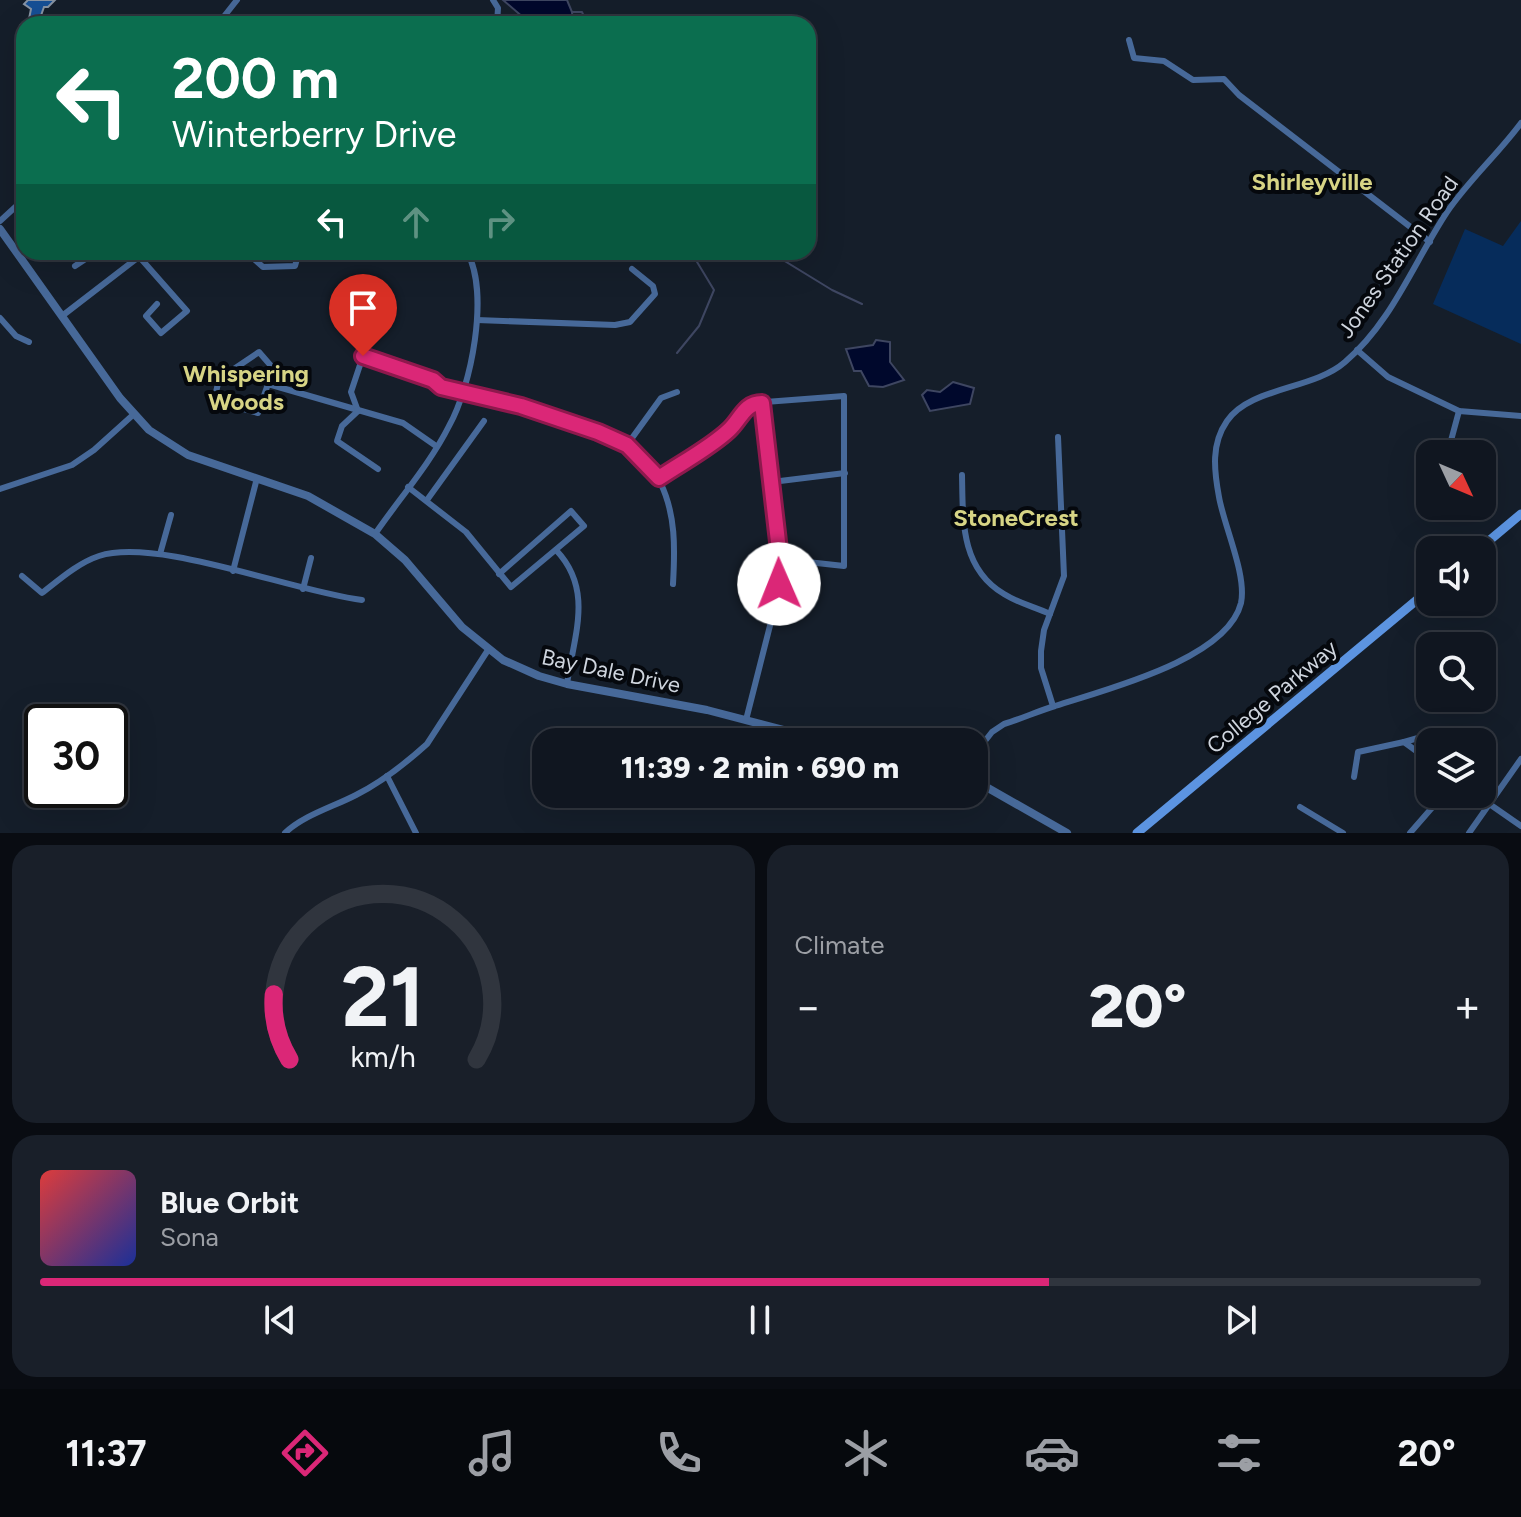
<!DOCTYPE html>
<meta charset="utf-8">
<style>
body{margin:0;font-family:Figtree,sans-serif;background:#191f29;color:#f1f3f6;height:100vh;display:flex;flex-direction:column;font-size:30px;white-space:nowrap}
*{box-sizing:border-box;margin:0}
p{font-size:26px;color:#9c9fa5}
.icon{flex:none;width:44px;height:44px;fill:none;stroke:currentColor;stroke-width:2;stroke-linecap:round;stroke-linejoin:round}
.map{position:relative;height:833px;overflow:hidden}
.drawer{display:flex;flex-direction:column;gap:12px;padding:12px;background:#090c12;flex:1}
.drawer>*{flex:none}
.hud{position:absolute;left:16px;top:16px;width:800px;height:244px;border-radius:24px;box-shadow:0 8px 32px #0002,0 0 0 2px #30353e;background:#0b6e4f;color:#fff;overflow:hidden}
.needle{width:52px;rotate:134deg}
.fabs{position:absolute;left:1416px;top:440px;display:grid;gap:16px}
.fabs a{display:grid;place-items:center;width:80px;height:80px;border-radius:16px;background:#101620;box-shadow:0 8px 32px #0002,0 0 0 2px #30353e;font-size:40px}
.speed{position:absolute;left:24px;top:704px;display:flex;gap:16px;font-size:40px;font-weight:700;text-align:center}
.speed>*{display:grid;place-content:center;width:104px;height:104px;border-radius:50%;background:#101620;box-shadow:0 8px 32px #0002,0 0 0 2px #30353e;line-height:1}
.speed .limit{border:4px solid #111;border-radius:12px;background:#fff;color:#111}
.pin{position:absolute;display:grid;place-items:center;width:68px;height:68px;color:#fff;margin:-82px -34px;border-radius:50% 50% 50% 0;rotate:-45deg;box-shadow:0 0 8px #0007}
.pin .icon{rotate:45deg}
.me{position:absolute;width:88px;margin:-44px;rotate:359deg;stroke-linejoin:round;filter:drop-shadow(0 0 6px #0008)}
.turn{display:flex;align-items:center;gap:28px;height:168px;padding:0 24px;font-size:36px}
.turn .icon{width:104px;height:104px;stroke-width:2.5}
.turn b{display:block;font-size:56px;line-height:68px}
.lanes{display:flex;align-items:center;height:76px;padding:0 24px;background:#0003;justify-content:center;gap:40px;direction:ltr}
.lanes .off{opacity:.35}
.big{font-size:60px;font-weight:800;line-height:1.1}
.drawer .tile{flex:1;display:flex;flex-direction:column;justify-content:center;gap:12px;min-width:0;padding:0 28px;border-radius:24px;background:#191f29}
.drawer .dial{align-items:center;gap:0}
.dial svg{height:208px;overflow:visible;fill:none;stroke:#30353e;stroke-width:7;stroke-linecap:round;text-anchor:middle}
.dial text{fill:#f1f3f6;stroke:none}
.song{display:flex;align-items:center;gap:24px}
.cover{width:96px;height:96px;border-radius:12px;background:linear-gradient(135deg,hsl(0 70% 55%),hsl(230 70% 35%))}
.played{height:8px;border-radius:4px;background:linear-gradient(90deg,#db2777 70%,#30353e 70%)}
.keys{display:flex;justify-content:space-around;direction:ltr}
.heat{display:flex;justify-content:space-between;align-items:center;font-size:44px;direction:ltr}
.drawer .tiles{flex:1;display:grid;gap:12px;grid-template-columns:1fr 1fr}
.tile:last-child{grid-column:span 2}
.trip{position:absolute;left:532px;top:728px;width:456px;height:80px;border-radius:24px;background:#101620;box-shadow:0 8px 32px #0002,0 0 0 2px #30353e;font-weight:800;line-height:80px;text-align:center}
.tabs{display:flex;height:128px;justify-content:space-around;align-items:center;background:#06090d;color:#9c9fa5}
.tabs .icon{width:56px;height:56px}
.tabs .on{color:#db2777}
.tabs b{font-size:36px;color:#f1f3f6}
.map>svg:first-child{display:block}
</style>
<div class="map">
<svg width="1521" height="833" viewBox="0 0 1521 833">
<rect width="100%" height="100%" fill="#151e2a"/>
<polygon fill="#062c5b" points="1521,221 1521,344 1433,304 1465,229 1503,246"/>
<g fill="#00082c" stroke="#3e4661" stroke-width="2">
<polygon points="503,0 567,0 572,12 573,24 531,24"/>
<polygon points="876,340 890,342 890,362 904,380 883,387 869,386 861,371 854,371 846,349 873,345"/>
<polygon points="953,382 974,388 970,404 930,411 922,395 927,390 940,392"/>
</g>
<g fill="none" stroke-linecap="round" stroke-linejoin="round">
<g stroke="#3e4661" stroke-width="2">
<polyline points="572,12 582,12 587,24"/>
<polyline points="770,252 832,290 862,304"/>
<polyline points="677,353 699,326 714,290 691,252"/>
</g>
</g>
<polygon fill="#164f95" stroke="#8793a3" stroke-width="2" points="28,0 55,0 48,7 44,7 38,24 22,24 29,19 31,9 24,4"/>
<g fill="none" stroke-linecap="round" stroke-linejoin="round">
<g stroke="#476999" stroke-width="6">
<polyline points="493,0 498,8 497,24"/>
<polyline points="218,24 237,0"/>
<polyline points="1129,40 1134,58 1164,61 1193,80 1224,79 1239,95 1430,242"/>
<polyline points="0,221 24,199"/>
<polyline points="135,252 187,311 161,333 146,316 157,304"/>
<polyline points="246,252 263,267 295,266 299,252"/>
<polyline points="471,260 487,252"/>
<polyline points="75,266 96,252"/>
<polyline points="62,316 145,252"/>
<polyline points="0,318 16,336 29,342"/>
<polyline points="477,320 615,325 630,322 655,294 653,286 632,269"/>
<polyline points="1357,350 1388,377 1459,411 1521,416"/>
<polyline points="268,384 258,413 214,401 219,379 259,352 272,367 268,384 403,423 436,446"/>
<path d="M358 411 351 392 363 356 433 380 441 387C502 405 630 419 660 482 676 514 675 549 673 584"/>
<polyline points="358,411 342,426 337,441 378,469"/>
<polyline points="627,445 661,398 677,392"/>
<polyline points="1449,448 1459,411"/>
<path d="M962 475C963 519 960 568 1004 594 1018 603 1035 607 1050 614"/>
<polyline points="659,478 729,430 753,403 844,396 844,566 780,559"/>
<polyline points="772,482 845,473"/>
<polyline points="408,487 466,532 511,587 584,526 571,511 499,574"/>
<polyline points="0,489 72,465 94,450 134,414"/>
<polyline points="427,500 484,421"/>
<path d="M375 534C399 499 430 464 449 426 471 387 490 293 467 252"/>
<path d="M556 550C594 590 574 635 567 684"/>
<polyline points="160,554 171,515"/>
<polyline points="233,571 257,478"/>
<path d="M22 576 42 593C60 579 78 563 99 556 158 537 294 592 362 600"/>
<polyline points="303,589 311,558"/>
<polyline points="1053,706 1041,668 1041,651 1044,630 1064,576 1058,437"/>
<polyline points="746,720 776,602 780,559 762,403"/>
<polyline points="1404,742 1425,736 1430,747"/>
<path d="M974 755 992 732 1004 724C1021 719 1038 711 1055 706 1103 690 1227 660 1241 603 1247 575 1224 526 1219 497 1214 470 1211 444 1227 421 1250 387 1313 390 1345 362 1392 322 1414 262 1447 212 1469 180 1498 154 1521 123"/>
<polyline points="387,776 416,833"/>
<polyline points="1354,777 1358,752 1404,742 1430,761"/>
<polyline points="1475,794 1521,826"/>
<polyline points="1300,807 1343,833"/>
<path d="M285 833C304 815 333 807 356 795 382 782 406 763 427 744L488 650"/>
<polyline points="1410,833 1444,794"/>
<polyline points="1469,833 1521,759"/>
</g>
<g stroke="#476999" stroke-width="8">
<polyline points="0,229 120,398 149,430 188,455 308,496 375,534 405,560 462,627 503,660 539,676 567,684 707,710 807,736 863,742"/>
<polyline points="974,780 1067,833"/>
</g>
<g stroke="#5c94e1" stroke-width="9">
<polyline points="1478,550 1521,514"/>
<polyline points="1137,833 1430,589"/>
</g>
</g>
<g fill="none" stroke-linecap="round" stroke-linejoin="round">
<defs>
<path id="route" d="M363 356 433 380 441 387 521 406 598 432 627 445 659 478C681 463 710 448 729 430 741 419 744 403 762 403L780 559 779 584"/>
</defs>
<use href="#route" stroke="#8e194d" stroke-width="20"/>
<use href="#route" stroke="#db2777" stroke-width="14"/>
</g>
<g text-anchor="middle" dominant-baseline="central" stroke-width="8" stroke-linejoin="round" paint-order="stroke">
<g font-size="22" fill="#cfd5de" stroke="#05080d">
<text transform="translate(1398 257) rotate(-55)">Jones Station Road</text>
<text transform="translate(611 671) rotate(12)">Bay Dale Drive</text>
<text transform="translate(1272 697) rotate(-40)">College Parkway</text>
</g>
<g font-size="24" font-weight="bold" fill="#d7d485" stroke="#05080d">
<text x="1312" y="181">Shirleyville</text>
<text x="246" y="373">Whispering<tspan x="246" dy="28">Woods</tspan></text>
<text x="1016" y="517">StoneCrest</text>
</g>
</g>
</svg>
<div class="fabs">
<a><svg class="needle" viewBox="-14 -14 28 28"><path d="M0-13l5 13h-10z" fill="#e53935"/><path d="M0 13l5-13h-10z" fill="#9c9fa5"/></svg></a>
<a><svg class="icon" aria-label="sound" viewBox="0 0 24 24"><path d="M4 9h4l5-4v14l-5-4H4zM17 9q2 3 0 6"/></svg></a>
<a><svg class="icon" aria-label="search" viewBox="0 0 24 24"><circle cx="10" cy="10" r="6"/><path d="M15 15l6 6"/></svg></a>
<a><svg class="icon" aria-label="layers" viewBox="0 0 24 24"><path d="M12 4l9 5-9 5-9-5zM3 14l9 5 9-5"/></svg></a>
</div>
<div class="speed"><div class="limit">30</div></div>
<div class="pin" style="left:363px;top:356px;background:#d93025"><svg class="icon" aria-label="arrive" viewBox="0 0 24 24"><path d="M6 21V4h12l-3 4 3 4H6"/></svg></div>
<svg class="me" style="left:779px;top:584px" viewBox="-20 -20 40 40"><circle r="19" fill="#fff"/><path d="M0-13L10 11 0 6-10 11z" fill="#db2777"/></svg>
<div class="trip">11:39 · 2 min · 690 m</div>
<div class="hud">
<div class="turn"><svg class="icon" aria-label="left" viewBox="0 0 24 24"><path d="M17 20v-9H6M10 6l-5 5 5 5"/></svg><div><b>200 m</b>Winterberry Drive</div></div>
<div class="lanes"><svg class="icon" aria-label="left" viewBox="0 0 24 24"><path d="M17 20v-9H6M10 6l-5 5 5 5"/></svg><svg class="icon off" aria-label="ahead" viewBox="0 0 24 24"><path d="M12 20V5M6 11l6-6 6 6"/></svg><svg class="icon off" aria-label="right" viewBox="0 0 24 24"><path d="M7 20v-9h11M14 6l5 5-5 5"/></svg></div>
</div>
</div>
<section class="drawer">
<div class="tiles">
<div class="tile dial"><svg viewBox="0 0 100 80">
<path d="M14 69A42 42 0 1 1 86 69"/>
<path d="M14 69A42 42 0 0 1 8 44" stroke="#db2777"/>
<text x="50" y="56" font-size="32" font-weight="700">21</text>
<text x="50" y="72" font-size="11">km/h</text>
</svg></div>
<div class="tile"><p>Climate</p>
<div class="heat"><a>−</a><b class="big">20°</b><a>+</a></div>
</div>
<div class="tile">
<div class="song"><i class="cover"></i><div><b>Blue Orbit</b><p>Sona</p></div></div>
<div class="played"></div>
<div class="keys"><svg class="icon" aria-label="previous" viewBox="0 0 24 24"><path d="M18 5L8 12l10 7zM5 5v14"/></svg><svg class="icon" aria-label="pause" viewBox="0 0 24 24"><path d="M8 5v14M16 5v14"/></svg><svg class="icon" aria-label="next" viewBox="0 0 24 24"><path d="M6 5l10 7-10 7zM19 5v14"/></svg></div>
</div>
</div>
</section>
<nav class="tabs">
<b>11:37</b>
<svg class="icon on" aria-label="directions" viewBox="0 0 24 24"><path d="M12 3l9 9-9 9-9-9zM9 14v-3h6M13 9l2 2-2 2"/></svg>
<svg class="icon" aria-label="music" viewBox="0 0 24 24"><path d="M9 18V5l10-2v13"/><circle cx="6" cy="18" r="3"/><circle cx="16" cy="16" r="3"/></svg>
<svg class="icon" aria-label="phone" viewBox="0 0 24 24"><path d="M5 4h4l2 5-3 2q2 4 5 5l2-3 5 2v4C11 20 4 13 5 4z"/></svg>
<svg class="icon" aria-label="climate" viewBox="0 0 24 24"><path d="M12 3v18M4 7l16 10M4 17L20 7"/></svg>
<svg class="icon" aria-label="car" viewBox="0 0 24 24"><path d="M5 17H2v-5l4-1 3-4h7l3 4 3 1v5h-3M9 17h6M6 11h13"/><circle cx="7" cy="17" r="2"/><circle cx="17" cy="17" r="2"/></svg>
<svg class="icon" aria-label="filters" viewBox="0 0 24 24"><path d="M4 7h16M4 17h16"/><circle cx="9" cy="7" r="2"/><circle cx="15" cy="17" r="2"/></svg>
<b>20°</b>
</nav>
